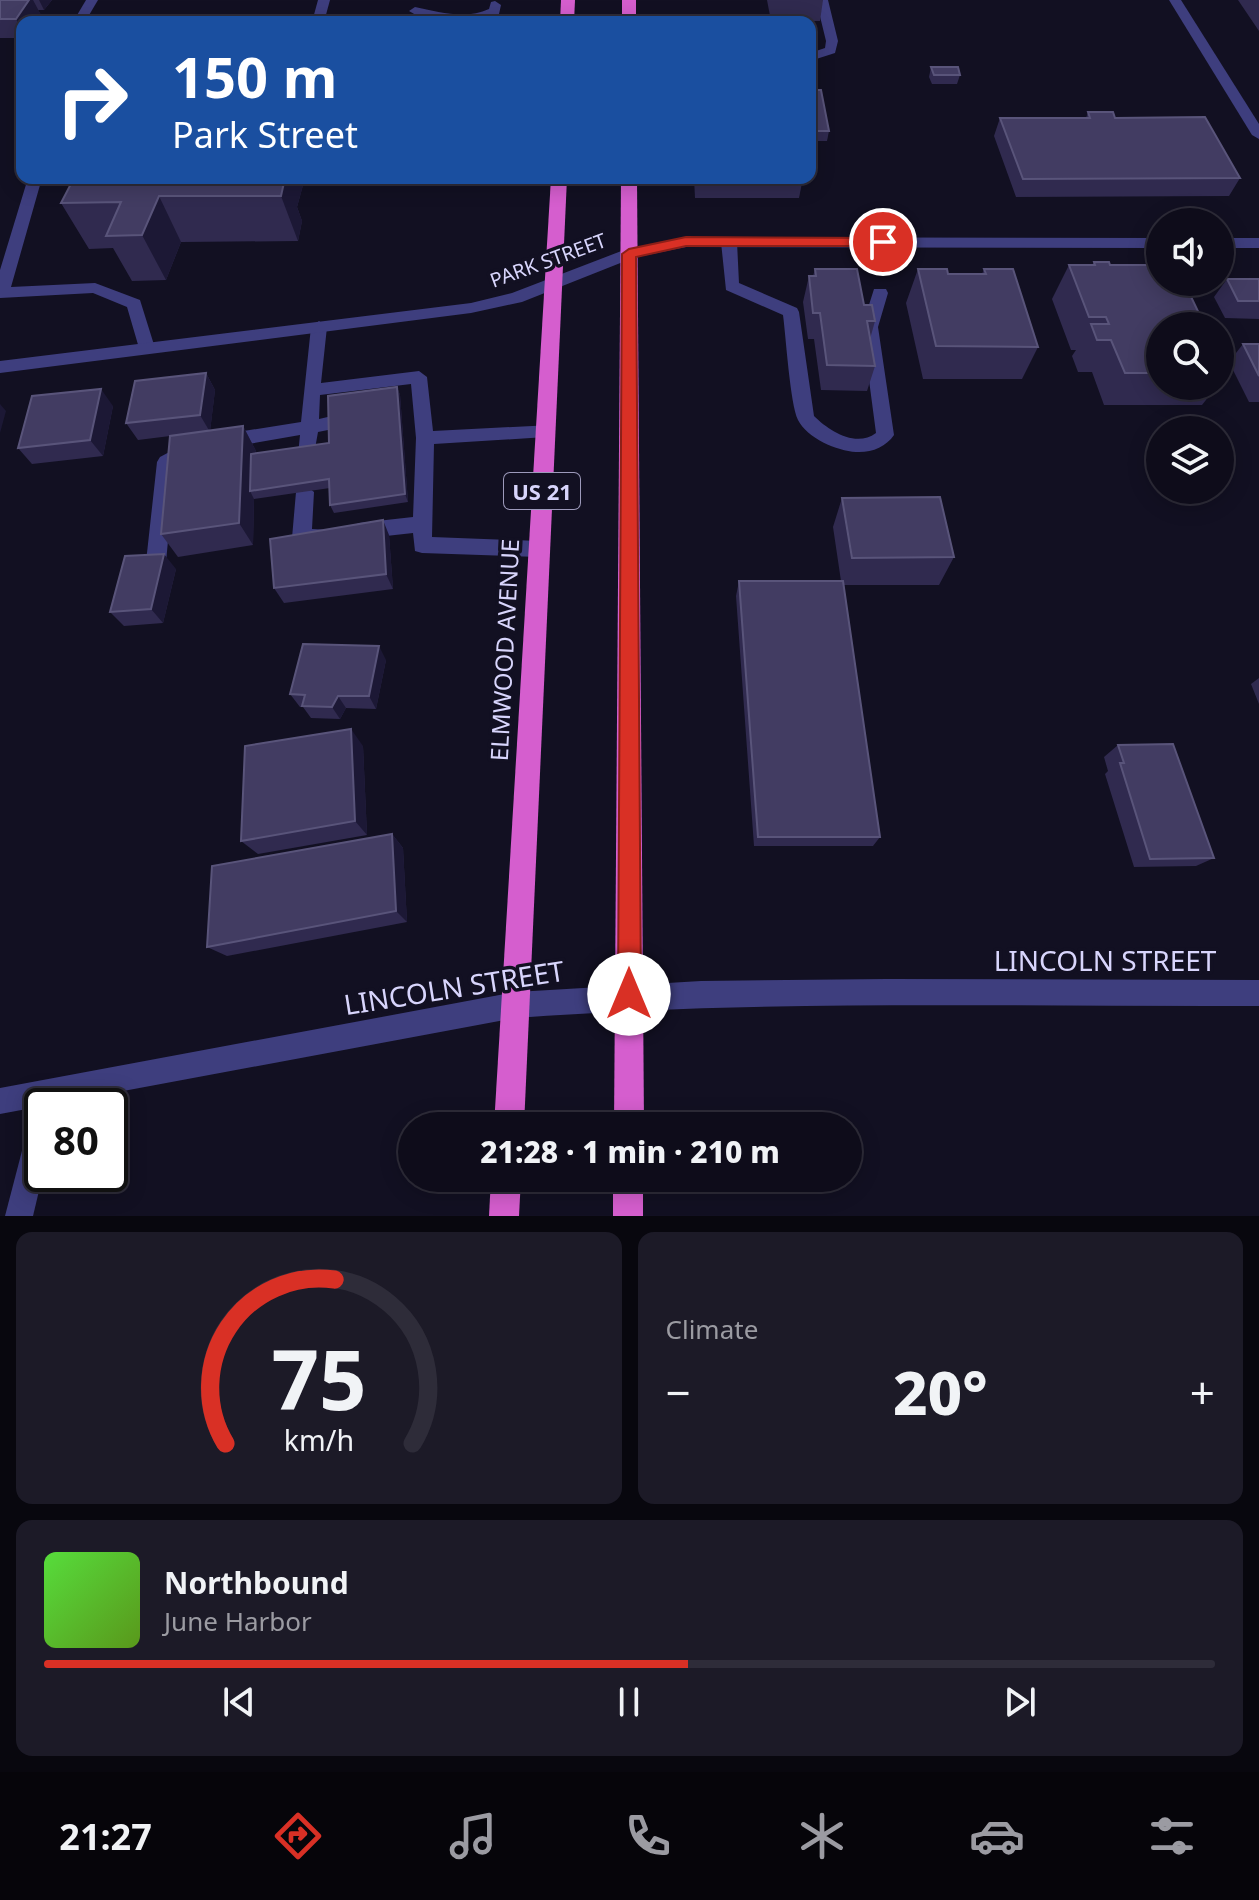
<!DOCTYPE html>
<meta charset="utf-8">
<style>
body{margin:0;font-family:"Noto Sans",sans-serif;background:#1c1a27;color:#f1f3f6;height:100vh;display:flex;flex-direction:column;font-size:30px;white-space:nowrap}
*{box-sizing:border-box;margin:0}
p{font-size:26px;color:#9b9ba2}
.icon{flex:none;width:44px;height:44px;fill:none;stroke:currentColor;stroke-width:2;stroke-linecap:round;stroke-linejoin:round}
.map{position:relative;height:1216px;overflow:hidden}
.panel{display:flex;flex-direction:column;gap:16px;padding:16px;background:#08070e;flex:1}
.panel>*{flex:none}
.guide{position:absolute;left:16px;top:16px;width:800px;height:168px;border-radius:16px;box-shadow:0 4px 20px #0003,0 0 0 2px #2e2c39;background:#1a4fa0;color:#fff;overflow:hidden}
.controls{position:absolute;left:1146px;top:208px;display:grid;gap:16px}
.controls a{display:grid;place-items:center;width:88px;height:88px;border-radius:50%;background:#0e0c1a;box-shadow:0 4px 20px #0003,0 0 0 2px #2e2c39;font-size:40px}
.speed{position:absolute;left:24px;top:1088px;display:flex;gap:16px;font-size:40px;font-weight:700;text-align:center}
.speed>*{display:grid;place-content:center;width:104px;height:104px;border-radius:50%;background:#0e0c1a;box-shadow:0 4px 20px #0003,0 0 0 2px #2e2c39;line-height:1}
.speed .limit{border:4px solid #111;border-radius:12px;background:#fff;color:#111}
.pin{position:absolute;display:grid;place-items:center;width:68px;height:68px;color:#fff;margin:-34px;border:4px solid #fff;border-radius:50%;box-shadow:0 2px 8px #0007}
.me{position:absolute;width:88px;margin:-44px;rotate:0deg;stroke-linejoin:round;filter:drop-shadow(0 0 6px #0008)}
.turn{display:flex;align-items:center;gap:28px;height:168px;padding:0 24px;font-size:36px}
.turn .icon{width:104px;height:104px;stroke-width:2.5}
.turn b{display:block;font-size:56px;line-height:68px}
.big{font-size:60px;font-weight:800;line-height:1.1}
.panel .tile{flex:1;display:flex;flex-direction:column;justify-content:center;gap:12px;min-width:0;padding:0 28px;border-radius:16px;background:#1c1a27}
.panel .dial{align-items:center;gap:0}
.dial svg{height:208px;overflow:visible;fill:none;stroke:#2e2c39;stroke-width:7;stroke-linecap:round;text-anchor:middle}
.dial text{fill:#f1f3f6;stroke:none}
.song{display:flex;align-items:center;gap:24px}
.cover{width:96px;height:96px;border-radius:12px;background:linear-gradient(135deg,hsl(110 70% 55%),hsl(90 70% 35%))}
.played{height:8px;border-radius:4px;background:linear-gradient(90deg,#d93025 55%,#2e2c39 55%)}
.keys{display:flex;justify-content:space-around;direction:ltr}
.heat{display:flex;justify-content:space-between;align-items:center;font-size:44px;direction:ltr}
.panel .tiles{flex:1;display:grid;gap:16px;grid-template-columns:1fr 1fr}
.tile:last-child{grid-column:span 2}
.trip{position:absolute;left:398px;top:1112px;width:464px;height:80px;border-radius:40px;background:#0e0c1a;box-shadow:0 4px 20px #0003,0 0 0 2px #2e2c39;font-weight:800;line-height:80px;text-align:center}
.menu{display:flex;height:128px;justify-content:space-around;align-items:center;background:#06050a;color:#9b9ba2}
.menu .icon{width:56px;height:56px}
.menu .on{color:#d93025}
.menu b{font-size:36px;color:#f1f3f6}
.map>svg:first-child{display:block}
</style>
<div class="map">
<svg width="1259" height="1216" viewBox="0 0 1259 1216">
<rect width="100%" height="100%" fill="#121022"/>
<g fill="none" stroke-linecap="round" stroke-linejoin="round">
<g fill="#3e3e7e" fill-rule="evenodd">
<polygon points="318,0 330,0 324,22 312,22"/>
<polygon points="816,0 828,0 838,41 835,53 810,61 810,53 825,48 826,41"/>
<path d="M495 1 501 5 499 14C475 25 432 26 409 11L415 7C439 12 466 20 489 9L491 2Z"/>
<polygon points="28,178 42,178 11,287 95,283 140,300 155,348 153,352 147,354 139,348 127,307 93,293 0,298 0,270"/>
<path d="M729 237 737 242 739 283 797 308 799 312 814 416C829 431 856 448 876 433L862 327 874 289H886L888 293 878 327 894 435C886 447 871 453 856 452 837 451 807 438 798 420 790 403 786 337 783 315L726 290 721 242Z"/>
<polygon points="319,321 327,327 321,383 419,371 427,377 433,431 552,425 555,430 552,435 546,437 434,444 432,537 539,541 546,543 549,549 546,555 539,557 422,553 415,551 413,533 359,539 352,536 350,531 352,526 359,523 413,517 416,438 411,384 320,395 319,419 332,416 341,423 338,428 318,432 313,460 301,460 298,455 300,435 225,448 219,446 216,441 225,434 301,422 311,327"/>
<polygon points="190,441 199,448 175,466 166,562 163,568 149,568 146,562 157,462 160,457"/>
<polygon points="305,485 314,492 312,529 330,530 333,535 330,540 302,546 295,544 292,538 296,492"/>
<polygon points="42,1111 43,1174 33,1216 5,1216 29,1124 32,1114"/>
</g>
<g fill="#3e3e7e" fill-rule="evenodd">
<polygon points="86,0 98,0 85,22 73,22"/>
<polygon points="516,992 525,996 529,1005 525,1014 516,1018 0,1114 0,1088"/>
</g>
<g fill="#3e3e7e" fill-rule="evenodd">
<polygon points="1169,0 1181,0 1259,124 1259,139 1252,135"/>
<polygon points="686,237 1160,238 1160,248 686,247 633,258 522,302 471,313 0,373 0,361 471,303 512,293 624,250"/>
<rect x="1220" y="238" width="39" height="10"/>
<path d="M887 979 1259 980V1006C1011 1007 764 999 516 1018L507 1014 503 1005 507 996 516 992 701 981Z"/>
</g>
<g fill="#d55ece" fill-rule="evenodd">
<polygon points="561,0 575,0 574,22 560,22"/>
<rect x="622" y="0" width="14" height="22"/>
<polygon points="551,178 567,178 524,1126 494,1126"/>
<polygon points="621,178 637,178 644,1126 614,1126"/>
<polygon points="491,1178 521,1178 519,1216 489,1216"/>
<rect x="613" y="1178" width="30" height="38"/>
</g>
</g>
<g fill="#302a4f">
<polygon points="0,0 52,0 44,10 38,10 41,15 36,22 22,22 22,38 0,38"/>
<polygon points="767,0 823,0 820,21 771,21"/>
<polygon points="1238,0 1259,0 1259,31"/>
<polygon points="931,67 960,75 957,84 932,84 929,77"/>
<polygon points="810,90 829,131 827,141 810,141"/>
<polygon points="1088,112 1115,118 1240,178 1229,196 1016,197 994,136 1000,118 1086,118"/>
<polygon points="305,178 297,207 302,221 298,241 181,242 166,280 132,281 113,248 89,249 61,203"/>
<polygon points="694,178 803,178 799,198 695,198"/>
<polygon points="1094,262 1110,265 1160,326 1160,386 1217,386 1202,405 1104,405 1092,372 1078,372 1072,356 1076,350 1071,350 1052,299 1069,265 1092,265"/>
<polygon points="815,269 864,305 875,321 870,339 875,366 867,391 821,390 814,339 808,339 803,302 809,276 813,276"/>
<polygon points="918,269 948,274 982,274 984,269 1038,347 1022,379 923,379 906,303"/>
<polygon points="1227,279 1259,279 1259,319 1225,318 1214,297"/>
<polygon points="1243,344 1259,344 1259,402 1249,402 1229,362"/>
<polygon points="1220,358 1227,373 1220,382"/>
<polygon points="206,373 215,390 210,431 243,426 256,451 256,453 329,443 397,387 400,395 408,502 334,513 330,505 330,488 254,499 253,545 178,557 161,534 170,436 138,440 126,423"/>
<polygon points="113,406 103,456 32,464 18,448"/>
<polygon points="842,498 954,557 939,585 844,585 880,837 873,846 754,846 736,596 739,581 841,581 833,527"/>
<polygon points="389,535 393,589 284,603 274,588"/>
<polygon points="176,569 163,623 124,626 110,612"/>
<polygon points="386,660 376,709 346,708 340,719 311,718 303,707 300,707 290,694"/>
<polygon points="1259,678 1259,704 1251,684"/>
<polygon points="1118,745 1214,858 1196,866 1134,867 1105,774 1108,771 1104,757"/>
<polygon points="363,746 367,835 258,854 241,841"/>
<polygon points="392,834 403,848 407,922 227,956 207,947"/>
</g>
<g fill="#1c1835">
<polygon points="29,0 33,0 41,15 36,22 22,22 22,31 16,19"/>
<polygon points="39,0 52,0 44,10"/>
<polygon points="277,178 305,178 297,207 302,221 298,241 281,196"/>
<polygon points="159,196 181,242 166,280 142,235"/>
<polygon points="206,373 215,390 210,432 200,415"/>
<polygon points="397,387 400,395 408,502 405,494"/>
<polygon points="101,389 113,406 103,456 90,440"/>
<polygon points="0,404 6,411 0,433"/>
<polygon points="243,426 256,451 255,490 250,491 254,499 253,545 239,523"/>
<polygon points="383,520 389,535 393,589 386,574"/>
<polygon points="164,554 176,569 163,623 151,609"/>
<polygon points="379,646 386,660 376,709 369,696"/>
<polygon points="338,696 346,708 340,719 332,707"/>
<polygon points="351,729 363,746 367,835 355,821"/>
<polygon points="392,834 403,848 407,922 396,911"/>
</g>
<g fill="#423c62" stroke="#59547a" stroke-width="2">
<polygon points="0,0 29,0 16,19 0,19"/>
<polygon points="931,67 958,67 960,75 934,75"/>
<polygon points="810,90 821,90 829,131 810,131"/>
<polygon points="1088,112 1113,112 1115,118 1205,117 1240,178 1023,179 1000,118 1090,118"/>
<polygon points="74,178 285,178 281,196 159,196 142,235 106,236 121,202 61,203"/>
<polygon points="1094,262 1109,262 1110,265 1160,265 1160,282 1184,282 1205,326 1160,326 1160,373 1125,373 1111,340 1097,340 1091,324 1109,324 1106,317 1089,317 1069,265 1095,265"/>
<polygon points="815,269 857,269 864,305 872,305 875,321 867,321 875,366 827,365 820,313 813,313 809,276 816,276"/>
<polygon points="918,269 947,269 948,274 986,274 984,269 1013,269 1038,347 936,346"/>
<polygon points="1227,279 1259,279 1259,301 1238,301"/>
<polygon points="1243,344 1259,344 1259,376"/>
<polygon points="1220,358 1227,373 1220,373"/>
<polygon points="206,373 200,415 126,423 135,381"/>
<polygon points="397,387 405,494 330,505 329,479 250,491 251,454 329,443 328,396"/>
<polygon points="101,389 90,440 18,448 32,396"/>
<polygon points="243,426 239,523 161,534 170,436"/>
<polygon points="940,497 954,557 852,558 842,498"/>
<polygon points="383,520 386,574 274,588 270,539"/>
<polygon points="164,554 151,609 110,612 125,556"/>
<polygon points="739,581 843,581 880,837 758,837"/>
<polygon points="303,644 379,646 369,696 338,696 332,707 302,706 305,695 290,694"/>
<polygon points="351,729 355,821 241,841 245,746"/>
<polygon points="1173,744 1214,858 1150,859 1120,763 1124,763 1118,745"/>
<polygon points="392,834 396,911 207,947 212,866"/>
</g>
<polygon fill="#d93025" stroke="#8d1f18" stroke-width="2" points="686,237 883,238 890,242 883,246 686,246 636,257 641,994 637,1003 629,1006 621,1003 618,994 622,254 629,249"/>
<g text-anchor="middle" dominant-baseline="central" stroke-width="7" stroke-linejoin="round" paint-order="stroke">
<g font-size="20" fill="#d8d5fc" stroke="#121022">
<text transform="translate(548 260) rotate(-20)">PARK STREET</text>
</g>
<rect fill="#121022" stroke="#9d9abb" stroke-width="2" x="504" y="473" width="76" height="36" rx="6"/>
<g font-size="22" font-weight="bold" fill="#d8d5fc">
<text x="542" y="491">US 21</text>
</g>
<g font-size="24" fill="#d8d5fc" stroke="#121022">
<text transform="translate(504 650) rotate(-87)">ELMWOOD AVENUE</text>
</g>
<g font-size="28" fill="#d8d5fc" stroke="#121022">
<text x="1105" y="960">LINCOLN STREET</text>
<text transform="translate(454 987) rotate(-9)">LINCOLN STREET</text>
</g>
</g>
</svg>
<div class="controls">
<a><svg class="icon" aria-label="sound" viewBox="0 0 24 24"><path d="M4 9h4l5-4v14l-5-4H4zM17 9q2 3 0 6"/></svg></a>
<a><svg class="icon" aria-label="search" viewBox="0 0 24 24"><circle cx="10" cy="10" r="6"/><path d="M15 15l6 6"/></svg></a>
<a><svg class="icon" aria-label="layers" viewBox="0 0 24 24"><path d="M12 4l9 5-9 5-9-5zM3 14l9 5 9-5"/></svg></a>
</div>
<div class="speed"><div class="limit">80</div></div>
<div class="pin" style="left:883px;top:242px;background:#d93025"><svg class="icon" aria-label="arrive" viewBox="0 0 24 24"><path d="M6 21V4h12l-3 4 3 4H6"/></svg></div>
<svg class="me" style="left:629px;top:994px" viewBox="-20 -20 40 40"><circle r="19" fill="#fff"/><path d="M0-13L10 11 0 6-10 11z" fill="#d93025"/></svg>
<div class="trip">21:28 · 1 min · 210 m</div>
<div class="guide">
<div class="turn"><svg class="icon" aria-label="right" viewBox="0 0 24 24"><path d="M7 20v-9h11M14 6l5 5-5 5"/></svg><div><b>150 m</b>Park Street</div></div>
</div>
</div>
<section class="panel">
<div class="tiles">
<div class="tile dial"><svg viewBox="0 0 100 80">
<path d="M14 69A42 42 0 1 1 86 69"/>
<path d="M14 69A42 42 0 0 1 56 6" stroke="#d93025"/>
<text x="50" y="56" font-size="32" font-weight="700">75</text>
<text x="50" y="72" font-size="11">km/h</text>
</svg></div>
<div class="tile"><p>Climate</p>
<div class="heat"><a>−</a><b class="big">20°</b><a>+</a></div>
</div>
<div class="tile">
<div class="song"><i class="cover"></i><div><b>Northbound</b><p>June Harbor</p></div></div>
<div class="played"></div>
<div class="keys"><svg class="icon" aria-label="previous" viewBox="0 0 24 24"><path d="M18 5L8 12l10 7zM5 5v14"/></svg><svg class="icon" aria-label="pause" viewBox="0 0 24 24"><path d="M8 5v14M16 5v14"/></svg><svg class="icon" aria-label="next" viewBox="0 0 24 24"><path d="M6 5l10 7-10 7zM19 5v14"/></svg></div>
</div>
</div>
</section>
<nav class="menu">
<b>21:27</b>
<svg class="icon on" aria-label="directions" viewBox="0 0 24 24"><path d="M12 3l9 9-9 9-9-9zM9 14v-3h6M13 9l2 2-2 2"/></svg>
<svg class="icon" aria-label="music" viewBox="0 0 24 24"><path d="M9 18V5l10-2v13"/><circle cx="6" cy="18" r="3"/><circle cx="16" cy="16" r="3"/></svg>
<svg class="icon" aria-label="phone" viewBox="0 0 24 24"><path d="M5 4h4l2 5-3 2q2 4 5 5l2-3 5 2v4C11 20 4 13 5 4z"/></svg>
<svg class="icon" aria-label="climate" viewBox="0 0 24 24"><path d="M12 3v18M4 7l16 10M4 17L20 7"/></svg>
<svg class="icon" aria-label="car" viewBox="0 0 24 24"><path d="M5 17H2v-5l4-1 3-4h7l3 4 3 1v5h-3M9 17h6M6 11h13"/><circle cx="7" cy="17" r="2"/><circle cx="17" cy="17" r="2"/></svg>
<svg class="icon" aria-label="filters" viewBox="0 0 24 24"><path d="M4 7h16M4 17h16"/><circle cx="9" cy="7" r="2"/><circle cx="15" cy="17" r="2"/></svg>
</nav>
